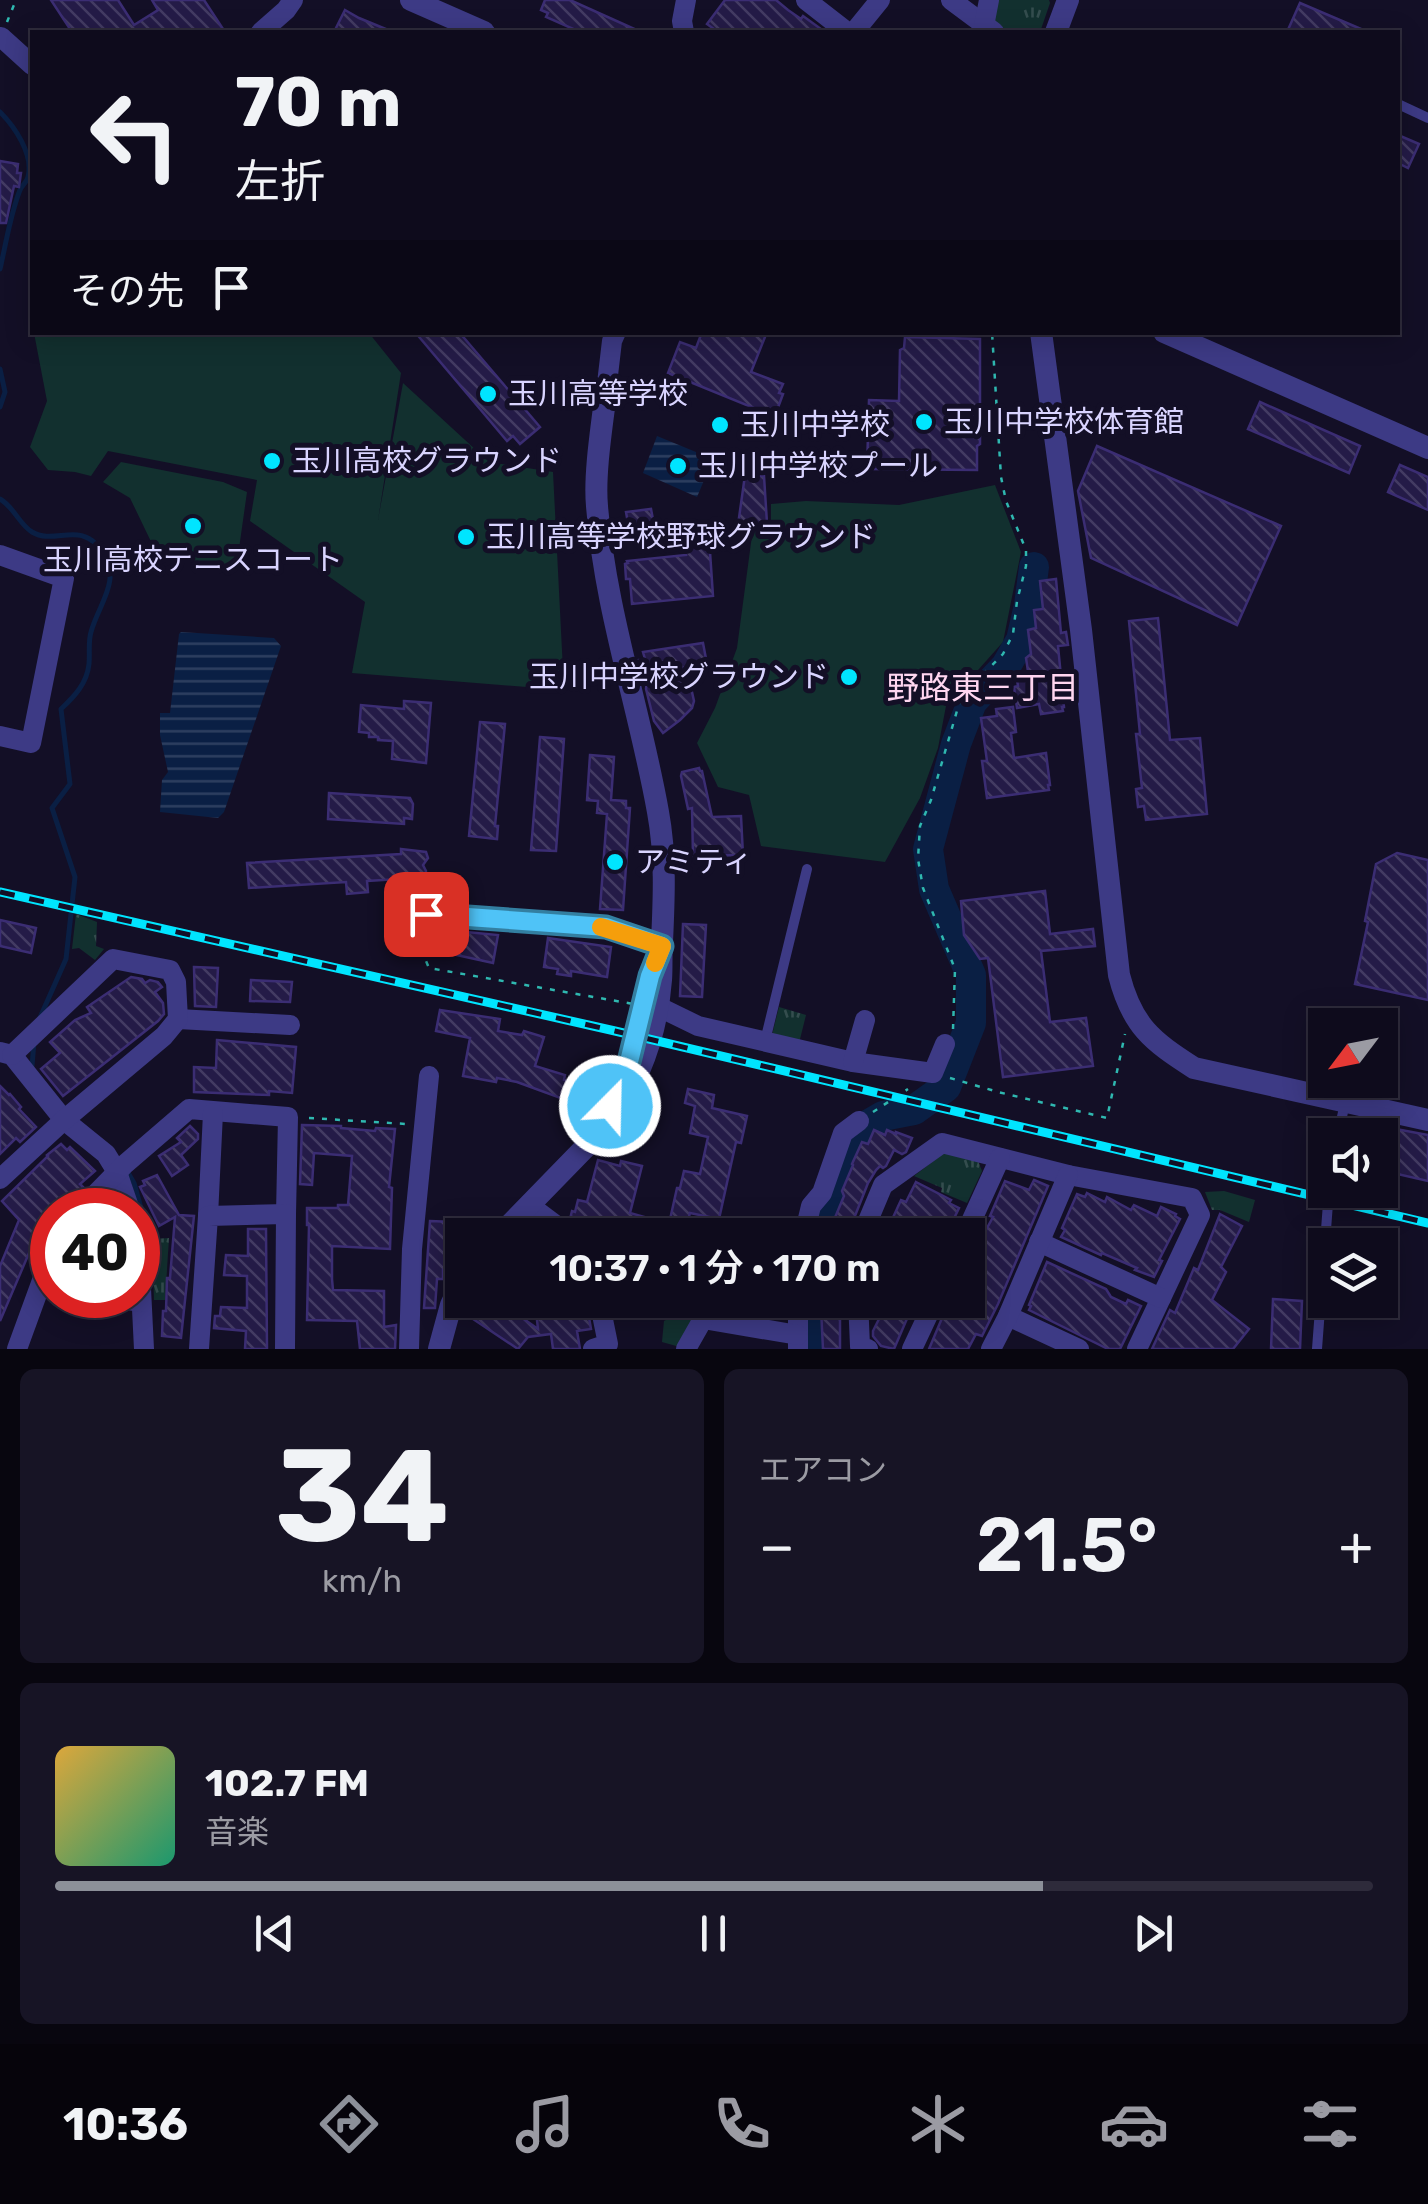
<!DOCTYPE html>
<html lang="ja">
<meta charset="utf-8">
<style>
body{margin:0;font-family:Rubik,"Noto Sans JP",sans-serif;background:#171425;color:#f1f3f6;height:100vh;display:flex;flex-direction:column;font-size:38px;white-space:nowrap}
*{box-sizing:border-box;margin:0}
p{font-size:32px;color:#9b9ba3}
.icon{flex:none;width:55px;height:55px;fill:none;stroke:currentColor;stroke-width:2;stroke-linecap:round;stroke-linejoin:round}
.map{position:relative;height:1349px;overflow:hidden}
.sheet{display:flex;flex-direction:column;gap:20px;padding:20px;background:#08060f;flex:1}
.sheet>*{flex:none}
.guide{position:absolute;left:30px;top:30px;width:1370px;height:305px;border-radius:0px;box-shadow:0 5px 25px #0003,0 0 0 2px #2e2b3b;background:#0e0b1c;color:#f1f3f6;overflow:hidden}
.needle{width:65px;rotate:238deg}
.controls{position:absolute;left:1308px;top:1008px;display:grid;gap:20px}
.controls a{display:grid;place-items:center;width:90px;height:90px;border-radius:0px;background:#0e0b1c;box-shadow:0 5px 25px #0003,0 0 0 2px #2e2b3b;font-size:50px}
.speed{position:absolute;left:30px;top:1188px;display:flex;gap:20px;font-size:50px;font-weight:700;text-align:center}
.speed>*{display:grid;place-content:center;width:130px;height:130px;border-radius:50%;background:#0e0b1c;box-shadow:0 5px 25px #0003,0 0 0 2px #2e2b3b;line-height:1}
.speed .limit{border:15px solid #d22;background:#fff;color:#111}
.pin{position:absolute;display:grid;place-items:center;width:85px;height:85px;color:#fff;margin:-42px;border-radius:20px;box-shadow:0 5px 15px #0006}
.me{position:absolute;width:110px;margin:-55px;rotate:23deg;stroke-linejoin:round;filter:drop-shadow(0 0 8px #0008)}
.turn{display:flex;align-items:center;gap:35px;height:210px;padding:0 40px;font-size:45px}
.turn .icon{width:130px;height:130px;stroke-width:2.5}
.turn b{display:block;font-size:70px;line-height:85px}
.then{display:flex;align-items:center;height:95px;padding:0 40px;background:#0003;gap:20px;font-size:38px}
.big{font-size:75px;font-weight:600;line-height:1.1}
.sheet .tile{flex:1;display:flex;flex-direction:column;justify-content:center;gap:15px;min-width:0;padding:0 35px;border-radius:15px;background:#171425}
.sheet .dial{align-items:center;gap:0}
.dial b{font-size:130px;line-height:1}
.song{display:flex;align-items:center;gap:30px}
.cover{width:120px;height:120px;border-radius:15px;background:linear-gradient(135deg,hsl(40 70% 55%),hsl(160 70% 35%))}
.played{height:10px;border-radius:5px;background:linear-gradient(90deg,#8c9099 75%,#2e2b3b 75%)}
.keys{display:flex;justify-content:space-around;direction:ltr}
.heat{display:flex;justify-content:space-between;align-items:center;font-size:55px;direction:ltr}
.sheet .tiles{flex:1;display:grid;gap:20px;grid-template-columns:1fr 1fr}
.tile:last-child{grid-column:span 2}
.trip{position:absolute;left:445px;top:1218px;width:540px;height:100px;border-radius:0px;background:#0e0b1c;box-shadow:0 5px 25px #0003,0 0 0 2px #2e2b3b;font-weight:600;line-height:100px;text-align:center}
.tab-bar{display:flex;height:160px;justify-content:space-around;align-items:center;background:#06040b;color:#9b9ba3}
.tab-bar .icon{width:70px;height:70px}
.tab-bar .selected{color:#8c9099}
.tab-bar b{font-size:45px;color:#f1f3f6}
.map>svg:first-child{display:block}
</style>
<div class="map">
<svg width="1428" height="1349" viewBox="0 0 1428 1349">
<defs>
<pattern id="park-tufts" width="24" height="20" patternUnits="userSpaceOnUse" patternTransform="scale(2.5)"><rect width="24" height="20" fill="#12302f"/><path d="M3 7l-1-3M5 7V3M7 7l1-3M15 17l-1-3M17 17v-4M19 17l1-3" fill="none" stroke="#344d4e"/></pattern>
<pattern id="water-rules" width="6" height="5" patternUnits="userSpaceOnUse" patternTransform="scale(2.5)"><rect width="6" height="5" fill="#0a1f44"/><path d="M0 2.5h6" fill="none" stroke="#2d3f60"/></pattern>
<pattern id="building-back-hatch" width="6" height="6" patternUnits="userSpaceOnUse" patternTransform="scale(2.5)"><rect width="6" height="6" fill="#241b47"/><path d="M-1 5l2 2M0 0l6 6M5-1l2 2" fill="none" stroke="#433b63"/></pattern>
</defs>
<rect width="100%" height="100%" fill="#130f26"/>
<g fill="url(#park-tufts)">
<polygon points="996,0 1049,0 1050,3 1040,32 1007,32 992,21"/>
<polygon points="76,914 97,922 96,946 104,949 95,960 79,948 72,949"/>
<polygon points="779,1007 806,1015 799,1043 771,1039"/>
<polygon points="944,1153 978,1161 982,1171 967,1203 941,1192 942,1188 914,1176"/>
<polygon points="1224,1191 1255,1200 1249,1222 1220,1210 1212,1210 1205,1192"/>
<polygon points="169,1238 165,1300 154,1300 152,1239"/>
<polygon points="674,1303 701,1310 680,1347 662,1342 664,1321 672,1317"/>
</g>
<g fill="#12302f">
<polygon points="34,333 369,333 401,373 378,520 403,383 489,462 553,472 564,690 352,673 365,602 250,521 257,480 108,451 91,476 75,472 48,470 30,447 47,401"/>
<polygon points="121,462 223,482 247,492 236,570 157,554 130,498 103,482"/>
<polygon points="995,485 1021,552 1003,642 946,706 938,748 920,798 885,862 761,846 749,795 718,787 697,743 715,708 737,648 753,528 771,525 771,504 806,501 899,505"/>
</g>
<g fill="url(#water-rules)">
<polygon points="657,436 713,459 697,497 643,473"/>
<polygon points="181,632 274,638 281,646 224,812 218,818 160,812 162,780 168,772 160,735 160,713 170,713 179,634"/>
</g>
<g fill="none" stroke-linecap="round" stroke-linejoin="round">
<g stroke="#0a1f44" stroke-width="5">
<path d="M0 112C14 126 34 154 28 177 27 182 22 185 20 190 10 215 6 244 0 269"/>
<polyline points="0,369 5,392 0,407"/>
<path d="M0 499C14 507 19 524 32 532 47 541 63 533 78 535 88 536 98 544 103 552 122 581 98 605 91 632 88 642 90 653 89 664 87 683 75 696 61 709L70 784 52 808 75 877 66 959 38 1022"/>
<polyline points="32,1066 34,1042"/>
<polyline points="127,1171 134,1183 146,1226"/>
</g>
<g stroke="#0a1f44" stroke-width="30">
<polyline points="818,1235 846,1142 859,1130 883,1116 914,1110 946,1087 971,1023 971,975 934,889 928,849 956,744 972,702 1006,666 1021,640 1029,605 1034,567"/>
<polyline points="811,1300 812,1349"/>
</g>
</g>
<g fill="url(#building-back-hatch)" stroke="#3b2d73" stroke-width="2.5">
<polygon points="51,0 118,0 134,25 158,10 152,0 204,0 225,32 72,32"/>
<polygon points="545,0 570,0 641,32 580,32 546,17 548,13 541,10"/>
<polygon points="725,0 776,0 788,10 801,19 803,16 825,32 718,32 707,24"/>
<polygon points="1300,3 1368,32 1287,32"/>
<polygon points="345,10 359,18 393,32 334,32"/>
<polygon points="1398,135 1419,144 1408,168 1398,163"/>
<polygon points="0,161 18,164 17,173 21,173 19,187 14,186 6,223 0,223"/>
<polygon points="415,332 459,332 540,427 520,444 513,436 507,441"/>
<polygon points="702,332 767,332 751,372 783,384 779,393 783,394 776,413 772,411 771,415 668,373 680,342 696,348"/>
<polygon points="905,337 980,339 980,444 977,446 977,470 867,469 869,400 899,401 900,350 904,348"/>
<polygon points="1260,402 1360,446 1349,473 1248,429"/>
<polygon points="1097,446 1281,526 1237,625 1091,558 1078,491"/>
<polygon points="1400,465 1428,477 1428,510 1388,492"/>
<polygon points="745,475 764,476 767,523 738,525"/>
<polygon points="651,509 655,530 630,534 626,512"/>
<polygon points="709,537 713,596 632,604 630,579 626,579 625,564 628,563 627,561 686,555 685,551 689,551 688,540"/>
<polygon points="1056,579 1061,633 1066,632 1068,645 1058,646 1064,707 1062,707 1063,711 1041,714 1039,704 1017,708 1014,687 1018,686 1017,680 1029,678 1026,658 1031,654 1028,630 1036,628 1034,610 1043,609 1040,581"/>
<polygon points="1158,618 1170,740 1200,738 1207,814 1146,820 1144,806 1138,807 1136,789 1142,788 1136,734 1140,734 1129,621"/>
<polygon points="703,643 707,664 676,669 692,692 694,701 692,708 680,720 663,733 654,721 646,689 648,673 643,674 639,660 645,659 643,652"/>
<polygon points="404,701 431,703 426,763 392,759 393,741 378,740 378,737 369,737 369,733 359,732 361,705 404,709"/>
<polygon points="1013,707 1016,732 1011,733 1014,758 1046,753 1050,785 1048,785 1049,790 987,798 982,761 987,761 981,718 997,716 996,709"/>
<polygon points="480,722 505,724 495,826 498,826 497,839 469,836"/>
<polygon points="540,737 564,739 556,851 531,850"/>
<polygon points="590,755 614,757 611,800 626,801 626,808 630,808 623,910 600,909 607,814 597,813 598,801 587,800"/>
<polygon points="699,768 700,771 702,771 712,817 741,816 743,855 693,856 692,808 688,809 681,776 682,772"/>
<polygon points="329,793 410,798 413,804 412,819 404,818 404,824 328,819"/>
<polygon points="401,849 426,852 428,858 423,865 426,871 422,896 398,893 399,879 367,881 368,892 347,894 346,882 249,888 247,863 401,854"/>
<polygon points="1397,853 1428,860 1428,1000 1355,984 1368,922 1365,921 1376,864"/>
<polygon points="1045,891 1050,934 1093,929 1095,946 1041,951 1050,1022 1086,1018 1093,1066 1003,1077 988,958 980,959 964,935 961,901"/>
<polygon points="0,920 36,928 31,953 0,946"/>
<polygon points="683,924 706,925 702,997 680,996"/>
<polygon points="456,931 498,935 493,963 452,954"/>
<polygon points="548,938 611,947 607,977 571,971 571,976 557,974 558,969 544,967"/>
<polygon points="194,967 218,968 216,1007 195,1006"/>
<polygon points="131,977 142,979 145,983 150,980 158,982 162,987 155,992 163,1003 164,1014 158,1021 63,1096 41,1069 60,1053 50,1042 75,1020 91,1013 87,1007"/>
<polygon points="251,980 292,982 290,1002 250,1001"/>
<polygon points="440,1010 500,1019 498,1031 522,1035 524,1031 544,1037 535,1066 565,1075 564,1080 580,1085 574,1103 517,1082 497,1078 496,1082 463,1076 470,1038 436,1031"/>
<polygon points="217,1040 296,1047 292,1093 269,1091 269,1095 194,1092 194,1067 216,1068"/>
<polygon points="0,1086 9,1095 10,1094 21,1107 19,1109 36,1127 20,1142 16,1138 0,1154"/>
<polygon points="688,1089 714,1095 712,1108 747,1116 741,1143 736,1142 719,1219 690,1213 686,1228 694,1231 694,1235 601,1235 582,1230 570,1219 572,1211 575,1212 578,1200 587,1202 598,1160 620,1166 621,1161 642,1166 630,1213 669,1224 677,1188 680,1188 684,1171 700,1174 708,1137 690,1133 695,1106 685,1103"/>
<polygon points="302,1125 341,1126 341,1128 375,1131 376,1128 395,1129 389,1187 392,1188 390,1249 332,1246 332,1279 333,1290 384,1291 384,1327 396,1325 395,1349 360,1349 357,1321 307,1320 309,1225 307,1225 307,1208 338,1208 338,1205 348,1205 352,1156 314,1153 312,1185 300,1184"/>
<polygon points="190,1126 198,1134 198,1139 181,1155 188,1165 172,1176 159,1156 181,1142 177,1138"/>
<polygon points="1380,1126 1428,1135 1428,1181 1380,1170"/>
<polygon points="874,1130 885,1135 887,1130 896,1134 896,1132 912,1138 906,1152 902,1154 894,1150 886,1166 883,1168 880,1166 876,1170 868,1183 849,1231 835,1225 837,1221 834,1220 844,1196 842,1191 853,1165 852,1164 862,1142 868,1144"/>
<polygon points="61,1144 67,1150 70,1147 95,1171 80,1184 83,1187 61,1210 52,1210 41,1241 35,1239 0,1321 0,1266 19,1220 2,1201 48,1156 47,1155"/>
<polygon points="157,1175 179,1215 194,1216 181,1338 162,1336 163,1311 166,1311 167,1278 170,1278 175,1217 159,1226 140,1187 145,1185 143,1181"/>
<polygon points="1034,1180 1048,1186 998,1304 982,1336 976,1334 968,1349 929,1349 945,1311 948,1312 954,1300 968,1300 968,1263 993,1217 990,1216 1005,1181 1029,1190"/>
<polygon points="916,1182 951,1200 949,1203 959,1208 946,1235 885,1235 901,1200 906,1202"/>
<polygon points="1087,1193 1105,1202 1107,1197 1131,1210 1134,1205 1157,1216 1161,1207 1176,1214 1175,1216 1180,1219 1159,1260 1162,1261 1154,1277 1135,1270 1137,1268 1102,1253 1101,1255 1061,1237 1065,1230 1062,1228 1077,1194 1085,1197"/>
<polygon points="1220,1214 1242,1226 1221,1267 1226,1272 1212,1300 1249,1329 1233,1349 1152,1349 1170,1310 1175,1313 1194,1268 1198,1270"/>
<polygon points="430,1221 454,1222 462,1225 462,1247 451,1246 451,1259 447,1259 447,1270 443,1270 443,1279 437,1279 435,1308 424,1308"/>
<polygon points="248,1229 266,1229 267,1349 245,1349 246,1331 214,1328 215,1316 220,1316 221,1307 247,1308 247,1276 224,1275 226,1255 248,1256"/>
<polygon points="1047,1262 1106,1289 1111,1297 1126,1304 1128,1300 1141,1306 1120,1349 1108,1349 1029,1310 1031,1306 1029,1305"/>
<polygon points="1273,1299 1302,1301 1300,1349 1271,1349"/>
<polygon points="472,1300 497,1300 538,1329 536,1311 546,1310 543,1300 586,1300 591,1329 577,1331 580,1349 553,1349 551,1334 528,1337 518,1349 464,1313"/>
<polygon points="872,1300 915,1300 894,1349 881,1346 873,1336 873,1331 882,1313 872,1309"/>
<polygon points="821,1308 840,1308 840,1349 823,1349"/>
</g>
<g fill="none" stroke-linecap="round" stroke-linejoin="round">
<g stroke="#2fb8b0" stroke-width="2.5" stroke-dasharray="5 8" stroke-linecap="butt">
<polyline points="7,22 16,0"/>
<polyline points="424,936 423,954 429,968 639,1005"/>
<polyline points="953,1029 955,969 923,888 918,859 920,826 931,800 961,697 1003,654 1013,634 1017,601 1026,566 1026,550 1006,501 1001,477 992,332"/>
<polyline points="950,1078 998,1092 1107,1118 1125,1034"/>
<polyline points="873,1112 908,1089"/>
<polyline points="309,1118 406,1124"/>
</g>
<g stroke="#3d3a85" stroke-width="10">
<polyline points="1398,104 1428,118"/>
<polyline points="765,1041 807,869"/>
<polyline points="1338,1135 1345,1103"/>
<polyline points="1317,1349 1329,1190"/>
</g>
<g stroke="#3d3a85" stroke-width="20">
<polyline points="806,0 847,32"/>
<polyline points="951,0 994,32"/>
<polyline points="984,26 989,0"/>
<polyline points="261,32 286,10 293,0"/>
<polyline points="684,32 682,21 686,0"/>
<polyline points="854,32 880,0"/>
<polyline points="1,37 32,65"/>
<polyline points="606,392 612,341 616,332"/>
<polyline points="0,555 64,578 31,743 0,736"/>
<polyline points="426,915 606,927 661,946"/>
<polyline points="657,1006 698,1026 853,1062 933,1073 945,1044"/>
<polyline points="178,1019 290,1025"/>
<polyline points="0,1052 12,1055 64,1120 106,1154 117,1172 130,1210"/>
<polyline points="853,1062 865,1020"/>
<polyline points="0,1179 64,1120 164,1036 178,1019 176,982 170,970 113,959 12,1055"/>
<polyline points="529,1205 569,1235"/>
<polyline points="80,1210 124,1165 189,1109 288,1117 286,1214"/>
<polyline points="208,1216 213,1113"/>
<polyline points="138,1228 144,1349"/>
<polyline points="721,1235 722,1233"/>
<polyline points="804,1235 811,1206 822,1193 843,1133 859,1121"/>
<polyline points="862,1235 883,1185 942,1143 1068,1175 1192,1198 1200,1215 1137,1349"/>
<polyline points="965,1235 1000,1158"/>
<polyline points="1039,1242 1161,1298"/>
<polyline points="97,1295 141,1302"/>
<polyline points="798,1300 798,1349"/>
<polyline points="858,1300 860,1346 868,1349"/>
<polyline points="1008,1316 1079,1349"/>
<polyline points="703,1319 798,1335"/>
<polyline points="17,1349 52,1253"/>
<polyline points="199,1349 208,1216 286,1214 285,1349"/>
<polyline points="409,1349 412,1249 429,1076"/>
<polyline points="593,1349 608,1344 599,1300"/>
<polyline points="686,1349 703,1319 707,1300"/>
<polyline points="912,1349 935,1300"/>
<polyline points="991,1349 1008,1316 1068,1175"/>
</g>
<g stroke="#3d3a85" stroke-width="22">
<polyline points="411,0 484,32"/>
<polyline points="1056,32 1068,0"/>
<path d="M1041 332 1081 630 1119 975C1132 1026 1152 1041 1194 1068L1428 1120"/>
<polyline points="1164,332 1428,448"/>
<path d="M500 1235 610 1122C640 1080 657 1031 661 980 662 967 661 954 662 942 664 899 666 855 658 812 640 710 605 610 597 506 594 474 602 425 606 392"/>
<polyline points="439,1349 451,1305 462,1282"/>
</g>
<defs>
<polyline id="rail" points="0,892 615,1031 1428,1223"/>
</defs>
<use href="#rail" stroke="#00e5ff" stroke-width="9"/>
<use href="#rail" stroke="#130f26" stroke-width="5" stroke-dasharray="15" stroke-linecap="butt"/>
</g>
<g fill="none" stroke-linecap="round" stroke-linejoin="round">
<defs>
<polyline id="route" points="426,914 606,927 662,946 650,976 626,1074 610,1106"/>
</defs>
<use href="#route" stroke="#337fa1" stroke-width="25"/>
<use href="#route" stroke="#4fc3f7" stroke-width="18"/>
<polyline stroke="#f59e0b" stroke-width="18" points="601,927 662,946 655,963"/>
</g>
<g fill="#00e5ff" stroke="#130f26" stroke-width="4">
<circle cx="488" cy="394" r="10"/>
<circle cx="924" cy="422" r="10"/>
<circle cx="720" cy="425" r="10"/>
<circle cx="272" cy="461" r="10"/>
<circle cx="678" cy="466" r="10"/>
<circle cx="193" cy="526" r="10"/>
<circle cx="466" cy="537" r="10"/>
<circle cx="849" cy="677" r="10"/>
<circle cx="615" cy="862" r="10"/>
</g>
<g text-anchor="middle" dominant-baseline="central" stroke-width="10" stroke-linejoin="round" paint-order="stroke">
<g font-size="30" fill="#d9d4ff" stroke="#130f26" text-anchor="start">
<text x="508" y="394">玉川高等学校</text>
<text x="944" y="422">玉川中学校体育館</text>
<text x="740" y="425">玉川中学校</text>
<text x="292" y="461">玉川高校グラウンド</text>
<text x="698" y="466">玉川中学校プール</text>
<text x="486" y="537">玉川高等学校野球グラウンド</text>
<text x="193" y="560" text-anchor="middle">玉川高校テニスコート</text>
<text x="829" y="677" text-anchor="end">玉川中学校グラウンド</text>
<text x="635" y="862">アミティ</text>
</g>
<g font-size="32" fill="#ffd6f0" stroke="#130f26">
<text x="983" y="688">野路東三丁目</text>
</g>
</g>
</svg>
<div class="controls">
<a><svg class="needle" viewBox="-14 -14 28 28"><path d="M0-13l5 13h-10z" fill="#e53935"/><path d="M0 13l5-13h-10z" fill="#9b9ba3"/></svg></a>
<a><svg class="icon" aria-label="sound" viewBox="0 0 24 24"><path d="M4 9h4l5-4v14l-5-4H4zM17 9q2 3 0 6"/></svg></a>
<a><svg class="icon" aria-label="layers" viewBox="0 0 24 24"><path d="M12 4l9 5-9 5-9-5zM3 14l9 5 9-5"/></svg></a>
</div>
<div class="speed"><div class="limit">40</div></div>
<div class="pin" style="left:426px;top:914px;background:#d93025"><svg class="icon" aria-label="arrive" viewBox="0 0 24 24"><path d="M6 21V4h12l-3 4 3 4H6"/></svg></div>
<svg class="me" style="left:610px;top:1106px" viewBox="-20 -20 40 40"><circle r="17" fill="#4fc3f7" stroke="#fff" stroke-width="3"/><path d="M0-11L8 9 0 5-8 9z" fill="#fff"/></svg>
<div class="trip">10:37 · 1 分 · 170 m</div>
<div class="guide">
<div class="turn"><svg class="icon" aria-label="left" viewBox="0 0 24 24"><path d="M17 20v-9H6M10 6l-5 5 5 5"/></svg><div><b>70 m</b>左折</div></div>
<div class="then">その先<svg class="icon" aria-label="arrive" viewBox="0 0 24 24"><path d="M6 21V4h12l-3 4 3 4H6"/></svg></div>
</div>
</div>
<section class="sheet">
<div class="tiles">
<div class="tile dial"><b>34</b><p>km/h</p></div>
<div class="tile"><p>エアコン</p>
<div class="heat"><a>−</a><b class="big">21.5°</b><a>+</a></div>
</div>
<div class="tile">
<div class="song"><i class="cover"></i><div><b>102.7 FM</b><p>音楽</p></div></div>
<div class="played"></div>
<div class="keys"><svg class="icon" aria-label="previous" viewBox="0 0 24 24"><path d="M18 5L8 12l10 7zM5 5v14"/></svg><svg class="icon" aria-label="pause" viewBox="0 0 24 24"><path d="M8 5v14M16 5v14"/></svg><svg class="icon" aria-label="next" viewBox="0 0 24 24"><path d="M6 5l10 7-10 7zM19 5v14"/></svg></div>
</div>
</div>
</section>
<nav class="tab-bar">
<b>10:36</b>
<svg class="icon selected" aria-label="directions" viewBox="0 0 24 24"><path d="M12 3l9 9-9 9-9-9zM9 14v-3h6M13 9l2 2-2 2"/></svg>
<svg class="icon" aria-label="music" viewBox="0 0 24 24"><path d="M9 18V5l10-2v13"/><circle cx="6" cy="18" r="3"/><circle cx="16" cy="16" r="3"/></svg>
<svg class="icon" aria-label="phone" viewBox="0 0 24 24"><path d="M5 4h4l2 5-3 2q2 4 5 5l2-3 5 2v4C11 20 4 13 5 4z"/></svg>
<svg class="icon" aria-label="climate" viewBox="0 0 24 24"><path d="M12 3v18M4 7l16 10M4 17L20 7"/></svg>
<svg class="icon" aria-label="car" viewBox="0 0 24 24"><path d="M5 17H2v-5l4-1 3-4h7l3 4 3 1v5h-3M9 17h6M6 11h13"/><circle cx="7" cy="17" r="2"/><circle cx="17" cy="17" r="2"/></svg>
<svg class="icon" aria-label="filters" viewBox="0 0 24 24"><path d="M4 7h16M4 17h16"/><circle cx="9" cy="7" r="2"/><circle cx="15" cy="17" r="2"/></svg>
</nav>
